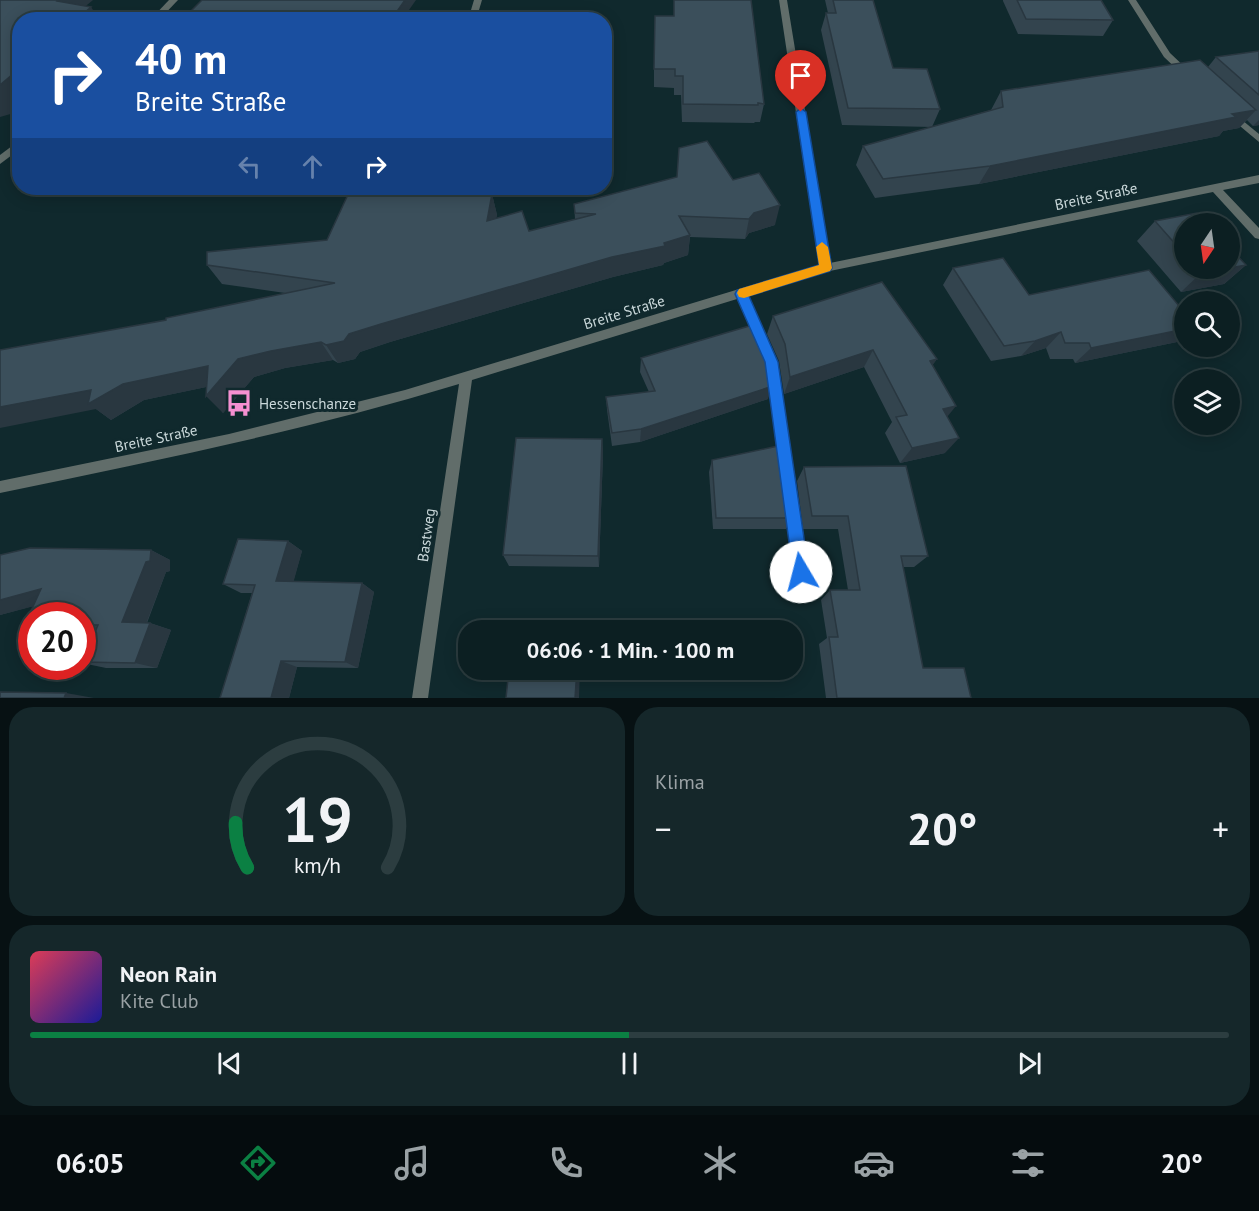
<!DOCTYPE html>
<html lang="de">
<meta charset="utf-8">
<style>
body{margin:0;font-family:"PT Sans",sans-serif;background:#15272a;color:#f1f3f6;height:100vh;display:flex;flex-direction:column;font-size:22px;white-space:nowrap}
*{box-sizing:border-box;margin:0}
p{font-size:20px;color:#9aa2a5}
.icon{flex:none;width:33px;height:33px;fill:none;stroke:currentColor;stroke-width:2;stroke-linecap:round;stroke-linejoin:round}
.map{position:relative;height:698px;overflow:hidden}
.sheet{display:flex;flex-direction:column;gap:9px;padding:9px;background:#071113;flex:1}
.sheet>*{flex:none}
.hud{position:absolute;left:12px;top:12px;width:600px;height:183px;border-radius:24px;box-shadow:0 3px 15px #0003,0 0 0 2px #2c3d40;background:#1a4fa0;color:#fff;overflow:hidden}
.needle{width:39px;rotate:193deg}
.controls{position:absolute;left:1174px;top:213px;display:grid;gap:12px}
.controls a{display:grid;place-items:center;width:66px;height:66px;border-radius:50%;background:#0c1f22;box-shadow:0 3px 15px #0003,0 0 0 2px #2c3d40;font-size:30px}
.speed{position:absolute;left:18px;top:602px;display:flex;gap:12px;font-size:30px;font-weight:700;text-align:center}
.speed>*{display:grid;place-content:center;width:78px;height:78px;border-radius:50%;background:#0c1f22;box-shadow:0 3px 15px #0003,0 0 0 2px #2c3d40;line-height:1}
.speed .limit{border:9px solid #d22;background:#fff;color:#111}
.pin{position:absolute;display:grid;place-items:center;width:51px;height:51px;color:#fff;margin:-62px -26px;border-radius:50% 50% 50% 0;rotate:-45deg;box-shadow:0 0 6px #0007}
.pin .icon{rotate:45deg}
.me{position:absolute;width:66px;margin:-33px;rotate:352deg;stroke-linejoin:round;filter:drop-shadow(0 0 4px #0008)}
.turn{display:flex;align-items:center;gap:21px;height:126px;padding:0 24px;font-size:27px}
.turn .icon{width:78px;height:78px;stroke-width:2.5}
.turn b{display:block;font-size:42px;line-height:51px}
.lanes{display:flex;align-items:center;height:57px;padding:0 24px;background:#0003;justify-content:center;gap:30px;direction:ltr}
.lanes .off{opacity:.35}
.big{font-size:45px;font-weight:700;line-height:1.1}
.sheet .card{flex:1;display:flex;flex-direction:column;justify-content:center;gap:9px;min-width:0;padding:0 21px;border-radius:24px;background:#15272a}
.sheet .dial{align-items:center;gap:0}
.dial svg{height:156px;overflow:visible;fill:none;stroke:#2c3d40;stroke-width:7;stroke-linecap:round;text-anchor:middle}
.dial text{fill:#f1f3f6;stroke:none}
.song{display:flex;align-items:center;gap:18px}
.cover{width:72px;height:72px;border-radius:9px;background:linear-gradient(135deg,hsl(350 70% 55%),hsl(240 70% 35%))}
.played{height:6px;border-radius:3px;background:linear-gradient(90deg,#0b8043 50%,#2c3d40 50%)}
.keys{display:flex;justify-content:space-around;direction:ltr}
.heat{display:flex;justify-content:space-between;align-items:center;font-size:33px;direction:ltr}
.sheet .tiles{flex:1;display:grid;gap:9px;grid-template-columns:1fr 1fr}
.card:last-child{grid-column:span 2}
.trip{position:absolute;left:458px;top:620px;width:345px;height:60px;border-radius:24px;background:#0c1f22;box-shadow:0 3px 15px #0003,0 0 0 2px #2c3d40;font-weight:700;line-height:60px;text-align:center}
.dock{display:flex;height:96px;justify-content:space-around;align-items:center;background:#050c0e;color:#9aa2a5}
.dock .icon{width:42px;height:42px}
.dock .active{color:#0b8043}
.dock b{font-size:27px;color:#f1f3f6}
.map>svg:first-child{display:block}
</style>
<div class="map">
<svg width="1259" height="698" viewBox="0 0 1259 698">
<rect width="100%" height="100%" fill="#10292d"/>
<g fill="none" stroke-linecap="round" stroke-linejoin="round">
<polygon fill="#616d6a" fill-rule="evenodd" points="742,289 748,294 777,362 811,596 809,601 804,603 799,601 797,596 765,362 736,294"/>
<g fill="#616d6a" fill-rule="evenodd">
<polygon points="169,0 178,0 159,20 150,20"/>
<polygon points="474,0 482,0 476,20 468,20"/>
<path d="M779 0H787L830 263 1259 175V183L1223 190 1259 228V239L1255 238 1213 192 825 272 472 380 428 698H412L459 384C308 430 154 461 0 493V481L229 434 405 390 819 265Z"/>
<polygon points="1128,0 1136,0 1170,53 1190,72 1190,76 1184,76 1164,57"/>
<polygon points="1231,111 1259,134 1259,142 1228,116 1226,114"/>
<polygon points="20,140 20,149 0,164 0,155"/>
</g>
</g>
<g fill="#33444e">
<polygon points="825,0 873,0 893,68 940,109 932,127 842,125 821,30 826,13 828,13"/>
<polygon points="1003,0 1101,0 1113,20 1103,36 1018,34 1003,1"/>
<polygon points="654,34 764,104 760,122 755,122 754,123 682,122 681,95 674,95 674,88 654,87"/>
<polygon points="1259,51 1259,125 1253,126 1247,120 1239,128 1223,131 1219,136 979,184 875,198 856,165 863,146 991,110 1001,91 1208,67 1216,57"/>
<polygon points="733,180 775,225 749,233 745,239 690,237 688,255 664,263 663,265 613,277 390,342 360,352 355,359 338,363 333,360 285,368 254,377 223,413 206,387 144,400 111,420 96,409 166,320 285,293 222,284 207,265 327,240 440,196 492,194 497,215 496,218 529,231 575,219 574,204"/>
<polygon points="1155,221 1185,224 1185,268 1230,268 1246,265 1224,284 1181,292 1137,241"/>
<polygon points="953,268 1029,295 1177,342 1075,363 1073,359 1050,359 1046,348 1021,356 991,361 943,285"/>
<polygon points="773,316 937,359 932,365 947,417 945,453 900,463 885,433 892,422 864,367 784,394 779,361 767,334"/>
<polygon points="641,358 768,399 640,442 612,446 607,410 606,397 649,392 640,372"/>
<polygon points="602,439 603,454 599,567 509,566 503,555"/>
<polygon points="712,460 780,469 792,518 786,529 713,529 709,472"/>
<polygon points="804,467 928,556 914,567 903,567 923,668 971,698 826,698 819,644 827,638 821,600 830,590 848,590 838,529 803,529 797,481"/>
<polygon points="288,541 302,551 293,582 362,583 374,592 358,668 297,667 289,698 220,698 252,593 241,593 223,584"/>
<polygon points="151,550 170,560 170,571 166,572 147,623 150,623 171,630 157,668 106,668 82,663 95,632 82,631 82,615 32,615 32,626 25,624 33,606 0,615 0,555"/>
</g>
<g fill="#293740">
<polygon points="58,0 93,0 70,19 57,1"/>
<polygon points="405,0 416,0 402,20 391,20"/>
<polygon points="91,7 100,20 76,20"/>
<polygon points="20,68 20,99 13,105 14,113 0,117 0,85"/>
<polygon points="1256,110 1239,128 1223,131 1219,136 979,184 990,166 1232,114"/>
<polygon points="1259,120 1259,125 1253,126"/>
<polygon points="492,194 497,215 492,241 487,221"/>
<polygon points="780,205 775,225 749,233 745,239 749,219 754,213"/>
<polygon points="690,235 688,255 664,263 663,265 613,277 390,342 360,352 355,359 338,363 326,345 349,334 381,324"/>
<polygon points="1246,265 1224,284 1181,292 1201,273"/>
<polygon points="1185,329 1185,336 1177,342 1075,363 1091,348"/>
<polygon points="1061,332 1046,348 1021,356 1035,341"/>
<polygon points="321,342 333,360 285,368 254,377 223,413 206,396 216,385 144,400 111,420 96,409 0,428 0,407 123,384 238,359 271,351"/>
<polygon points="873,350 864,367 784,394 790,377"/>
<polygon points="937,359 925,376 930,361"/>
<polygon points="773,386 768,399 640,442 641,429"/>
<polygon points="956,406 943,422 943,409"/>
<polygon points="959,438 945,453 900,463 912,448"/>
<polygon points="602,439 603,454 599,567 598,556"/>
<polygon points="288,541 302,551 291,591 276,581"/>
<polygon points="151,550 170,560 170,571 166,572 144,629 122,622"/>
<polygon points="362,583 374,592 358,668 345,662"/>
<polygon points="41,589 65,598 0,615 0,600"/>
<polygon points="150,623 171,630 157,668 135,663"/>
<polygon points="281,661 297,667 289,698 271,698"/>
<polygon points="577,669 580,669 579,698 575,698"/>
<polygon points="66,693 94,698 64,698"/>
</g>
<g fill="#3b4f5b" stroke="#293740" stroke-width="1.5">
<polygon points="0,0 58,0 57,1 91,7 76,20 20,20 20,68 0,85"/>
<polygon points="202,0 405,0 391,20 182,20"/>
<polygon points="674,0 751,0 764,104 758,103 758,105 683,104 683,76 675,76 675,69 654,69 655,16 674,16"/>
<polygon points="833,0 873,0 893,68 927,69 940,109 848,108 826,13 836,13"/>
<polygon points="1017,0 1101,0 1113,20 1026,19"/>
<polygon points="1259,51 1259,95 1216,57"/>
<polygon points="1200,60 1256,110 1232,114 1236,117 990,166 883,179 863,146 1003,107 1001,91"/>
<polygon points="707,141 733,180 759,173 780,205 754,213 749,219 679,216 690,235 664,243 665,246 612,257 381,324 349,334 344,341 326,345 321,342 271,351 238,359 206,396 208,366 123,384 88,404 91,390 0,407 0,350 166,320 166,318 335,283 207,265 207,252 327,240 351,188 440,196 492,194 487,221 522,211 529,231 596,214 575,213 574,204 677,177 679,148"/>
<polygon points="1197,213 1207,224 1185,224 1185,255 1155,221"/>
<polygon points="1230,248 1246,265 1230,268"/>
<polygon points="1003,258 1029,295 1149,270 1185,313 1185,329 1091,348 1089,343 1065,343 1061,332 1035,341 1004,346 953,268"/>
<polygon points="1197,268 1227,268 1201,273"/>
<polygon points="882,282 937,359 930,361 956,406 943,409 959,438 912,448 896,417 907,415 873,350 790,377 785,344 773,316"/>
<polygon points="756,324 767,348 773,386 641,429 612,433 606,397 655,391 641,358"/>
<polygon points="516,438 602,439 598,556 503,555"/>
<polygon points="778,446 780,469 785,469 792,518 716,518 712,460"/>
<polygon points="906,466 928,556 901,556 923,668 964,668 971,698 837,698 829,637 838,637 830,590 860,590 848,516 812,516 804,467"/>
<polygon points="238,539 288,541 276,581 362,583 345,662 281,661 271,698 220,698 255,585 223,584"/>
<polygon points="30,548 151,550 150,561 146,562 122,622 150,623 135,663 82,662 98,625 82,625 82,615 32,615 32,624 25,624 41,589 0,600 0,555"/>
<polygon points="509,669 577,669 575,698 506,698"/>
<polygon points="0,692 66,693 64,698 0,698"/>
</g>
<polygon fill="#1a73e8" stroke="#114b97" stroke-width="1.5" points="801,108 806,112 832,268 830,271 749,296 778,362 809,572 807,578 801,581 795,578 793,572 765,362 735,294 737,290 819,265 796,112"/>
<polygon fill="#f59e0b" points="822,242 828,247 832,268 830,271 744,298 739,297 737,293 739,289 819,265 816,247"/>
<defs>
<symbol id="bus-bare" viewBox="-9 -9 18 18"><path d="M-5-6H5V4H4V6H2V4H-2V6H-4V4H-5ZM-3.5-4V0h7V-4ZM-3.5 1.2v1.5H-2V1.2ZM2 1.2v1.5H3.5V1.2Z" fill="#f590d1" stroke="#10292d" stroke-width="2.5" paint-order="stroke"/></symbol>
</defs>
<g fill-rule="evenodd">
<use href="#bus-bare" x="220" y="384" width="38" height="38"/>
</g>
<g text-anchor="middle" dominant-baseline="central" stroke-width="6" stroke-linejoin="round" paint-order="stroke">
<g font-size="15" fill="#cad8da" stroke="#10292d">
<text transform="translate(1096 196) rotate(-12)">Breite Straße</text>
<text transform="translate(624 312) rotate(-17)">Breite Straße</text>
<text transform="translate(156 438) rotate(-12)">Breite Straße</text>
<text transform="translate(426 535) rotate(-82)">Bastweg</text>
</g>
<g font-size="15" fill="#cad8da" stroke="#10292d" text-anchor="start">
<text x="259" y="403">Hessenschanze</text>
</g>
</g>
</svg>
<div class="controls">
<a><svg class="needle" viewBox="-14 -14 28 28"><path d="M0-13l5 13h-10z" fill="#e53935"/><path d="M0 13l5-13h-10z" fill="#9aa2a5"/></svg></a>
<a><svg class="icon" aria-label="search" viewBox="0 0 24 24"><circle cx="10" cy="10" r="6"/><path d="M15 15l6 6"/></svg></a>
<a><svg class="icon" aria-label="layers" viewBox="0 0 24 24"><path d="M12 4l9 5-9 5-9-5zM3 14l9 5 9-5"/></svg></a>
</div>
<div class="speed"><div class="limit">20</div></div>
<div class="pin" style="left:801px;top:112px;background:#d93025"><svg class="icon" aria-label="arrive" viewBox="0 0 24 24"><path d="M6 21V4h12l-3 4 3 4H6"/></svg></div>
<svg class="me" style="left:801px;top:572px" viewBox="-20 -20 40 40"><circle r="19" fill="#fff"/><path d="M0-13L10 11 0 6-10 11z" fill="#1a73e8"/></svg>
<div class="trip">06:06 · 1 Min. · 100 m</div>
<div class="hud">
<div class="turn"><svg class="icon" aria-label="right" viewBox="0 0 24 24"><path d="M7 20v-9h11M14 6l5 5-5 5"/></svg><div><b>40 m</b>Breite Straße</div></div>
<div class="lanes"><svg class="icon off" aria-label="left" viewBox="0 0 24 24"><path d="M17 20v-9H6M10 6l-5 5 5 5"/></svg><svg class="icon off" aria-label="ahead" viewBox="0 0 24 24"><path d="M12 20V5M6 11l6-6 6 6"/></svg><svg class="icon" aria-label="right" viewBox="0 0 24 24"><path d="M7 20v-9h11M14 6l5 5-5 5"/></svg></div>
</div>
</div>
<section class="sheet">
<div class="tiles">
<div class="card dial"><svg viewBox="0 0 100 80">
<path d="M14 69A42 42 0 1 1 86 69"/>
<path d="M14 69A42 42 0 0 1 8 46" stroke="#0b8043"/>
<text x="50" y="56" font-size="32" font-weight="700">19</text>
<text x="50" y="72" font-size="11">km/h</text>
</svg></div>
<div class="card"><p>Klima</p>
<div class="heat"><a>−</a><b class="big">20°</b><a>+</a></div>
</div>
<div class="card">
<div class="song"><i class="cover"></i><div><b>Neon Rain</b><p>Kite Club</p></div></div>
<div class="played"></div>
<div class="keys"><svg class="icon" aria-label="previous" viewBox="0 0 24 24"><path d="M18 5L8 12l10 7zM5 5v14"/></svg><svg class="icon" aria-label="pause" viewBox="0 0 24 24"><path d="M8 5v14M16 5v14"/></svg><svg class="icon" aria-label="next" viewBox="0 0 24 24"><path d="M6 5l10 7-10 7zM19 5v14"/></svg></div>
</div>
</div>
</section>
<nav class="dock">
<b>06:05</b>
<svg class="icon active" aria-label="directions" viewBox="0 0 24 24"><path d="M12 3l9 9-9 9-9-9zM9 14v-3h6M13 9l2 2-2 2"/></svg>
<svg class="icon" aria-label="music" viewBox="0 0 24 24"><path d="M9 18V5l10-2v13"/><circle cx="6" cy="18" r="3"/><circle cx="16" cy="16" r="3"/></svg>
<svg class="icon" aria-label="phone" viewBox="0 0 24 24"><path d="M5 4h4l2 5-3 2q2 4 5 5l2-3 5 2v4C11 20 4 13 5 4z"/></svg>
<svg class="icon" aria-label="climate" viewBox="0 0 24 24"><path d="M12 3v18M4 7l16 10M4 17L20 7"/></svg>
<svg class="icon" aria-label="car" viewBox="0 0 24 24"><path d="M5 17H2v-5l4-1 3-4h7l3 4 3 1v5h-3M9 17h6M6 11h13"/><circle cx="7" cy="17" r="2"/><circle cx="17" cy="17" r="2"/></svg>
<svg class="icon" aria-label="filters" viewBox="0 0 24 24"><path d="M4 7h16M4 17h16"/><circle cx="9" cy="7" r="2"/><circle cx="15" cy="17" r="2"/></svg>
<b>20°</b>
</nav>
